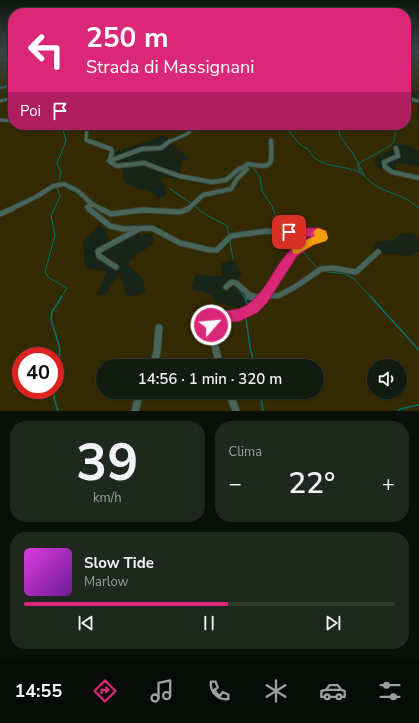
<!DOCTYPE html>
<html lang="it">
<meta charset="utf-8">
<style>
body{margin:0;font-family:"Nunito Sans",sans-serif;background:#1f281f;color:#f1f3f6;height:100vh;display:flex;flex-direction:column;font-size:15px;white-space:nowrap}
*{box-sizing:border-box;margin:0}
p{font-size:13px;color:#9ca19f}
.icon{flex:none;width:22px;height:22px;fill:none;stroke:currentColor;stroke-width:2;stroke-linecap:round;stroke-linejoin:round}
.map{position:relative;height:411px;overflow:hidden}
.sheet{display:flex;flex-direction:column;gap:10px;padding:10px;background:#0a0f09;flex:1}
.sheet>*{flex:none}
.hud{position:absolute;left:8px;top:8px;width:403px;height:122px;border-radius:16px;box-shadow:0 1px 3px #0004,0 0 0 1px #313931;background:#db2777;color:#fff;overflow:hidden}
.tools{position:absolute;left:367px;top:359px;display:grid;gap:8px}
.tools a{display:grid;place-items:center;width:40px;height:40px;border-radius:50%;background:#121b11;box-shadow:0 1px 3px #0004,0 0 0 1px #313931;font-size:20px}
.speed{position:absolute;left:12px;top:347px;display:flex;gap:8px;font-size:20px;font-weight:700;text-align:center}
.speed>*{display:grid;place-content:center;width:52px;height:52px;border-radius:50%;background:#121b11;box-shadow:0 1px 3px #0004,0 0 0 1px #313931;line-height:1}
.speed .limit{border:6px solid #d22;background:#fff;color:#111}
.pin{position:absolute;display:grid;place-items:center;width:34px;height:34px;color:#fff;margin:-17px;border-radius:8px;box-shadow:0 2px 6px #0006}
.me{position:absolute;width:44px;margin:-22px;rotate:63deg;stroke-linejoin:round;filter:drop-shadow(0 0 3px #0008)}
.turn{display:flex;align-items:center;gap:14px;height:84px;padding:0 12px;font-size:18px}
.turn .icon{width:52px;height:52px;stroke-width:2.5}
.turn b{display:block;font-size:28px;line-height:34px}
.then{display:flex;align-items:center;height:38px;padding:0 12px;background:#0003;gap:8px;font-size:15px}
.big{font-size:30px;font-weight:600;line-height:1.1}
.sheet .tile{flex:1;display:flex;flex-direction:column;justify-content:center;gap:6px;min-width:0;padding:0 14px;border-radius:16px;background:#1f281f}
.sheet .dial{align-items:center;gap:0}
.dial b{font-size:52px;line-height:1}
.song{display:flex;align-items:center;gap:12px}
.cover{width:48px;height:48px;border-radius:6px;background:linear-gradient(135deg,hsl(300 70% 55%),hsl(280 70% 35%))}
.played{height:4px;border-radius:2px;background:linear-gradient(90deg,#db2777 55%,#313931 55%)}
.keys{display:flex;justify-content:space-around;direction:ltr}
.heat{display:flex;justify-content:space-between;align-items:center;font-size:22px;direction:ltr}
.sheet .tiles{flex:1;display:grid;gap:10px;grid-template-columns:1fr 1fr}
.tile:last-child{grid-column:span 2}
.trip{position:absolute;left:96px;top:359px;width:228px;height:40px;border-radius:20px;background:#121b11;box-shadow:0 1px 3px #0004,0 0 0 1px #313931;font-weight:600;line-height:40px;text-align:center}
.dock{display:flex;height:64px;justify-content:space-around;align-items:center;background:#070b07;color:#9ca19f}
.dock .icon{width:28px;height:28px}
.dock .on{color:#db2777}
.dock b{font-size:18px;color:#f1f3f6}
.map>svg:first-child{display:block}
</style>
<div class="map">
<svg width="419" height="411" viewBox="0 0 419 411">
<rect width="100%" height="100%" fill="#182417"/>
<g fill="#342a01" fill-rule="evenodd">
<path d="M0 50H13V125H131L134 129 140 128H146L147 125H406V99L418 102 419 151C411 147 402 142 392 145L393 150 376 157C371 167 385 172 394 172L397 163 419 166V241L414 234 402 233 393 240 374 242 373 247 377 253C387 255 399 253 408 257L419 251V411H0ZM162 135 170 139 172 144 190 159 181 161 179 178 176 179 163 177 161 181 166 187V195L159 199 151 192 130 186 124 181 123 170 106 164 113 153 141 143 150 141ZM98 226 106 229 110 242 140 230 141 235 153 233V244L131 259 128 265 142 278 146 292 134 296 126 295 119 273 105 295H97L107 271 85 268 83 242ZM233 260 242 275 234 282 260 301 246 314 239 308 215 302 210 294 191 289 195 275 222 276 221 263ZM21 356H55V390H21ZM103 366H317V392H103ZM374 366H400V392H374Z"/>
<polygon points="406,50 419,52 419,91 406,90"/>
</g>
<g fill="none" stroke-linecap="round" stroke-linejoin="round">
<g stroke="#007472" stroke-width="1">
<polyline points="0,61 13,58"/>
<polyline points="406,122 409,118 410,105 412,104"/>
<path d="M281 125C295 132 293 143 308 149 317 169 342 164 359 172 365 175 369 182 376 186 390 194 406 196 419 208"/>
<polyline points="338,125 340,136 354,155 364,175"/>
<polyline points="252,166 260,177 262,191 272,206 281,230"/>
<path d="M360 172 358 164C366 158 391 148 394 141 395 138 395 132 395 128L398 125"/>
<polyline points="59,180 61,172 57,163 66,141 63,130 65,125"/>
<polyline points="57,188 60,196 51,216 55,235 45,272 49,278 67,288 61,297"/>
<polyline points="169,188 191,203"/>
<path d="M195 206C200 213 219 221 227 226L229 236"/>
<polyline points="284,235 296,246"/>
<polyline points="230,241 233,259"/>
<polyline points="301,250 318,269"/>
<polyline points="320,271 346,274 354,279 371,297"/>
<polyline points="237,287 244,297"/>
</g>
<g stroke="#007472" stroke-width="1.5">
<polyline points="244,296 248,306"/>
<polyline points="370,296 419,350"/>
<polyline points="246,318 250,348 255,366"/>
<polyline points="55,387 60,349 51,319 52,312 62,296"/>
<polyline points="55,390 54,398 58,411"/>
<polyline points="260,392 263,411"/>
<polyline points="398,411 400,409 419,405"/>
</g>
<defs>
<g id="minor-far4">
<polyline points="406,50 419,52"/>
<polyline points="0,88 13,85"/>
</g>
<g id="minor-far3">
<polyline points="406,98 419,101"/>
<polyline points="0,101 13,98"/>
<polyline points="0,120 13,121"/>
<polyline points="85,125 87,126 86,140 92,142"/>
<polyline points="271,140 271,142"/>
<polyline points="169,142 187,134 196,126 209,125"/>
</g>
<g id="minor-far2">
<polyline points="89,141 111,149 112,152 110,160"/>
<polyline points="170,141 161,148 142,149 109,161 117,166 144,163 179,176 212,182 226,180 240,168 247,169 237,179 231,189 203,195 187,210"/>
<polyline points="396,148 398,156 384,162 385,167 392,172 419,178"/>
<path d="M244 167 248 164C274 169 272 165 271 141"/>
<polyline points="9,210 36,197 53,186 64,184 78,191 92,204"/>
<polyline points="90,210 87,207 92,204 103,210"/>
</g>
<g id="minor-far1">
<path d="M89 209 110 226 124 229 152 228 180 243 210 250H217L231 236 267 231 322 234V238C288 250 282 270 263 297"/>
<polyline points="101,209 111,214 142,210 180,212 188,209"/>
<polyline points="0,214 12,209"/>
<polyline points="116,267 99,256 98,251 139,229"/>
<polyline points="226,287 232,282 236,283 252,297"/>
<polyline points="266,295 278,296 295,287 321,269 333,268 356,272 378,252"/>
</g>
<g id="minor">
<polyline points="249,296 263,299"/>
<polyline points="153,366 157,352 159,328"/>
<path d="M220 366 211 330V325L214 319C235 311 249 317 264 296"/>
<polyline points="229,392 236,411"/>
<polyline points="135,411 140,392"/>
</g>
</defs>
<use href="#minor-far4" stroke="#354034" stroke-width="3.5"/>
<use href="#minor-far3" stroke="#354034" stroke-width="4.5"/>
<use href="#minor-far2" stroke="#354034" stroke-width="6"/>
<use href="#minor-far1" stroke="#354034" stroke-width="7"/>
<use href="#minor" stroke="#354034" stroke-width="9"/>
<use href="#minor-far4" stroke="#49655a" stroke-width="2.5"/>
<use href="#minor-far3" stroke="#49655a" stroke-width="3"/>
<use href="#minor-far2" stroke="#49655a" stroke-width="4"/>
<use href="#minor-far1" stroke="#49655a" stroke-width="5"/>
<use href="#minor" stroke="#49655a" stroke-width="7"/>
</g>
<linearGradient id="sky" x2="0" y2="1"><stop stop-color="#0d140d"/><stop offset="0.47" stop-color="#374547"/><stop offset="1" stop-color="#374547" stop-opacity="0"/></linearGradient>
<rect width="419" height="107" fill="url(#sky)"/>
<path fill="#db2777" stroke="#8e194d" d="M289 228H319L326 231 328 237 327 240 314 245 297 256 267 303 257 313 240 321 219 324 216 329 211 331 207 329 205 325 210 315C222 308 237 313 248 304 274 285 277 249 311 237L285 235 284 232 285 230Z"/>
<polygon fill="#f59e0b" points="318,228 326,231 328,238 326,241 313,245 297,254 293,253 292,250 293,246 315,236 313,233 315,230"/>
</svg>
<div class="tools">
<a><svg class="icon" aria-label="sound" viewBox="0 0 24 24"><path d="M4 9h4l5-4v14l-5-4H4zM17 9q2 3 0 6"/></svg></a>
</div>
<div class="speed"><div class="limit">40</div></div>
<div class="pin" style="left:289px;top:232px;background:#d93025"><svg class="icon" aria-label="arrive" viewBox="0 0 24 24"><path d="M6 21V4h12l-3 4 3 4H6"/></svg></div>
<svg class="me" style="left:211px;top:325px" viewBox="-20 -20 40 40"><circle r="17" fill="#db2777" stroke="#fff" stroke-width="3"/><path d="M0-11L8 9 0 5-8 9z" fill="#fff"/></svg>
<div class="trip">14:56 · 1 min · 320 m</div>
<div class="hud">
<div class="turn"><svg class="icon" aria-label="left" viewBox="0 0 24 24"><path d="M17 20v-9H6M10 6l-5 5 5 5"/></svg><div><b>250 m</b>Strada di Massignani</div></div>
<div class="then">Poi<svg class="icon" aria-label="arrive" viewBox="0 0 24 24"><path d="M6 21V4h12l-3 4 3 4H6"/></svg></div>
</div>
</div>
<section class="sheet">
<div class="tiles">
<div class="tile dial"><b>39</b><p>km/h</p></div>
<div class="tile"><p>Clima</p>
<div class="heat"><a>−</a><b class="big">22°</b><a>+</a></div>
</div>
<div class="tile">
<div class="song"><i class="cover"></i><div><b>Slow Tide</b><p>Marlow</p></div></div>
<div class="played"></div>
<div class="keys"><svg class="icon" aria-label="previous" viewBox="0 0 24 24"><path d="M18 5L8 12l10 7zM5 5v14"/></svg><svg class="icon" aria-label="pause" viewBox="0 0 24 24"><path d="M8 5v14M16 5v14"/></svg><svg class="icon" aria-label="next" viewBox="0 0 24 24"><path d="M6 5l10 7-10 7zM19 5v14"/></svg></div>
</div>
</div>
</section>
<nav class="dock">
<b>14:55</b>
<svg class="icon on" aria-label="directions" viewBox="0 0 24 24"><path d="M12 3l9 9-9 9-9-9zM9 14v-3h6M13 9l2 2-2 2"/></svg>
<svg class="icon" aria-label="music" viewBox="0 0 24 24"><path d="M9 18V5l10-2v13"/><circle cx="6" cy="18" r="3"/><circle cx="16" cy="16" r="3"/></svg>
<svg class="icon" aria-label="phone" viewBox="0 0 24 24"><path d="M5 4h4l2 5-3 2q2 4 5 5l2-3 5 2v4C11 20 4 13 5 4z"/></svg>
<svg class="icon" aria-label="climate" viewBox="0 0 24 24"><path d="M12 3v18M4 7l16 10M4 17L20 7"/></svg>
<svg class="icon" aria-label="car" viewBox="0 0 24 24"><path d="M5 17H2v-5l4-1 3-4h7l3 4 3 1v5h-3M9 17h6M6 11h13"/><circle cx="7" cy="17" r="2"/><circle cx="17" cy="17" r="2"/></svg>
<svg class="icon" aria-label="filters" viewBox="0 0 24 24"><path d="M4 7h16M4 17h16"/><circle cx="9" cy="7" r="2"/><circle cx="15" cy="17" r="2"/></svg>
</nav>
